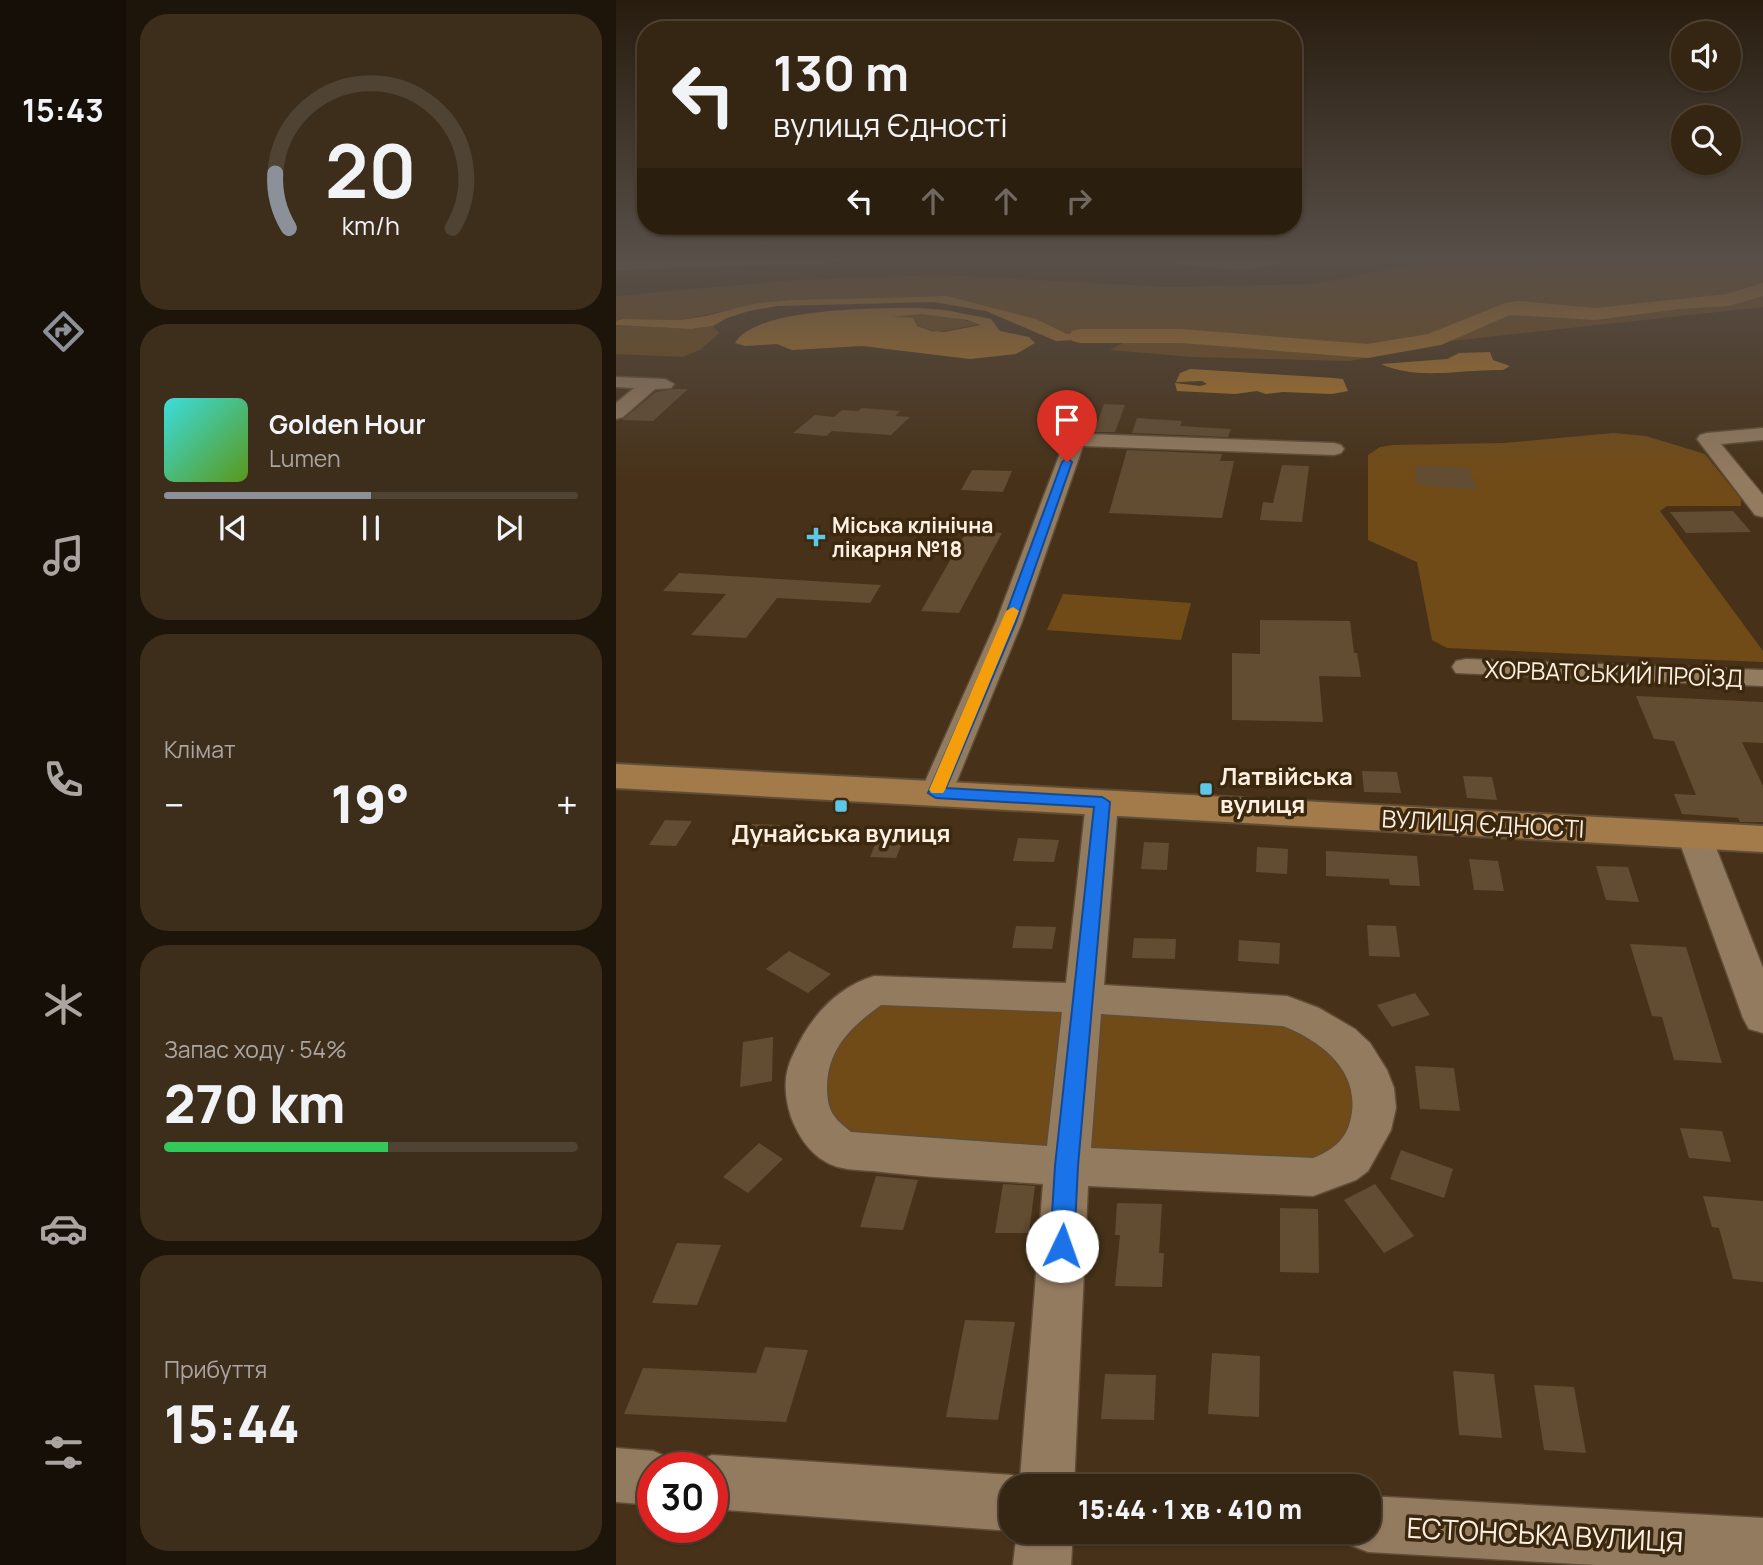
<!DOCTYPE html>
<html lang="uk">
<meta charset="utf-8">
<style>
body{margin:0;font-family:Manrope,sans-serif;background:#3d2e1c;color:#f1f3f6;height:100vh;display:flex;flex-direction:column;font-size:26px;white-space:nowrap}
*{box-sizing:border-box;margin:0}
p{font-size:23px;color:#aaa5a0}
.icon{flex:none;width:38px;height:38px;fill:none;stroke:currentColor;stroke-width:2;stroke-linecap:round;stroke-linejoin:round}
.map{position:relative;flex:1;overflow:hidden}
.details{display:flex;flex-direction:column;gap:14px;padding:14px;background:#1d150a;width:490px}
.details>*{flex:none}
.guide{position:absolute;left:21px;top:21px;width:665px;height:214px;border-radius:28px;box-shadow:0 2px 5px #0004,0 0 0 2px #4f4333;background:#352613;color:#f1f3f6;overflow:hidden}
.tools{position:absolute;left:1055px;top:21px;display:grid;gap:14px}
.tools a{display:grid;place-items:center;width:70px;height:70px;border-radius:50%;background:#352613;box-shadow:0 2px 5px #0004,0 0 0 2px #4f4333;font-size:35px}
.speed{position:absolute;left:21px;top:1452px;display:flex;gap:14px;font-size:35px;font-weight:700;text-align:center}
.speed>*{display:grid;place-content:center;width:91px;height:91px;border-radius:50%;background:#352613;box-shadow:0 2px 5px #0004,0 0 0 2px #4f4333;line-height:1}
.speed .limit{border:10px solid #d22;background:#fff;color:#111}
.pin{position:absolute;display:grid;place-items:center;width:60px;height:60px;color:#fff;margin:-72px -30px;border-radius:50% 50% 50% 0;rotate:-45deg;box-shadow:0 0 7px #0007}
.pin .icon{rotate:45deg}
.me{position:absolute;width:77px;margin:-38px;rotate:3deg;stroke-linejoin:round;filter:drop-shadow(0 0 5px #0008)}
.turn{display:flex;align-items:center;gap:24px;height:147px;padding:0 21px;font-size:32px}
.turn .icon{width:91px;height:91px;stroke-width:2.5}
.turn b{display:block;font-size:49px;line-height:60px}
.lanes{display:flex;align-items:center;height:66px;padding:0 21px;background:#0003;justify-content:center;gap:35px;direction:ltr}
.lanes .off{opacity:.35}
.big{font-size:52px;font-weight:800;line-height:1.1}
.details .tile{flex:1;display:flex;flex-direction:column;justify-content:center;gap:10px;min-width:0;padding:0 24px;border-radius:28px;background:#3d2e1c}
.details .dial{align-items:center;gap:0}
.dial svg{height:182px;overflow:visible;fill:none;stroke:#4f4333;stroke-width:7;stroke-linecap:round;text-anchor:middle}
.dial text{fill:#f1f3f6;stroke:none}
.song{display:flex;align-items:center;gap:21px}
.cover{width:84px;height:84px;border-radius:10px;background:linear-gradient(135deg,hsl(180 70% 55%),hsl(90 70% 35%))}
.played{height:7px;border-radius:4px;background:linear-gradient(90deg,#8c9099 50%,#4f4333 50%)}
.keys{display:flex;justify-content:space-around;direction:ltr}
.heat{display:flex;justify-content:space-between;align-items:center;font-size:38px;direction:ltr}
.charge{height:10px;border-radius:5px;background:linear-gradient(90deg,#34c759 54%,#4f4333 0)}
.trip{position:absolute;left:383px;top:1474px;width:382px;height:70px;border-radius:28px;background:#352613;box-shadow:0 2px 5px #0004,0 0 0 2px #4f4333;font-weight:800;line-height:70px;text-align:center}
main{display:flex;flex:1;min-height:0}
.dock{display:flex;flex-direction:column;width:126px;justify-content:space-around;align-items:center;background:#150f08;color:#aaa5a0}
.dock .icon{width:49px;height:49px}
.dock .active{color:#8c9099}
.dock b{font-size:32px;color:#f1f3f6}
.map>svg:first-child{display:block}
</style>
<main>
<nav class="dock">
<b>15:43</b>
<svg class="icon active" aria-label="directions" viewBox="0 0 24 24"><path d="M12 3l9 9-9 9-9-9zM9 14v-3h6M13 9l2 2-2 2"/></svg>
<svg class="icon" aria-label="music" viewBox="0 0 24 24"><path d="M9 18V5l10-2v13"/><circle cx="6" cy="18" r="3"/><circle cx="16" cy="16" r="3"/></svg>
<svg class="icon" aria-label="phone" viewBox="0 0 24 24"><path d="M5 4h4l2 5-3 2q2 4 5 5l2-3 5 2v4C11 20 4 13 5 4z"/></svg>
<svg class="icon" aria-label="climate" viewBox="0 0 24 24"><path d="M12 3v18M4 7l16 10M4 17L20 7"/></svg>
<svg class="icon" aria-label="car" viewBox="0 0 24 24"><path d="M5 17H2v-5l4-1 3-4h7l3 4 3 1v5h-3M9 17h6M6 11h13"/><circle cx="7" cy="17" r="2"/><circle cx="17" cy="17" r="2"/></svg>
<svg class="icon" aria-label="filters" viewBox="0 0 24 24"><path d="M4 7h16M4 17h16"/><circle cx="9" cy="7" r="2"/><circle cx="15" cy="17" r="2"/></svg>
</nav>
<section class="details">
<div class="tile dial"><svg viewBox="0 0 100 80">
<path d="M14 69A42 42 0 1 1 86 69"/>
<path d="M14 69A42 42 0 0 1 8 45" stroke="#8c9099"/>
<text x="50" y="56" font-size="32" font-weight="700">20</text>
<text x="50" y="72" font-size="11">km/h</text>
</svg></div>
<div class="tile">
<div class="song"><i class="cover"></i><div><b>Golden Hour</b><p>Lumen</p></div></div>
<div class="played"></div>
<div class="keys"><svg class="icon" aria-label="previous" viewBox="0 0 24 24"><path d="M18 5L8 12l10 7zM5 5v14"/></svg><svg class="icon" aria-label="pause" viewBox="0 0 24 24"><path d="M8 5v14M16 5v14"/></svg><svg class="icon" aria-label="next" viewBox="0 0 24 24"><path d="M6 5l10 7-10 7zM19 5v14"/></svg></div>
</div>
<div class="tile"><p>Клімат</p>
<div class="heat"><a>−</a><b class="big">19°</b><a>+</a></div>
</div>
<div class="tile"><p>Запас ходу · 54%</p><b class="big">270 km</b><div class="charge"></div></div>
<div class="tile"><p>Прибуття</p><b class="big">15:44</b></div>
</section>
<div class="map">
<svg width="1147" height="1565" viewBox="0 0 1147 1565">
<rect width="100%" height="100%" fill="#473219"/>
<g fill="#714b17">
<polygon points="828,258 1147,258 1147,307 826,342 734,361 577,357 494,350 525,333 510,331 451,334 420,319 331,296 233,298 112,310 64,320 7,319 0,321 0,296 180,280 324,275 553,287 698,284"/>
<polygon points="306,314 320,314 365,324 321,332 275,317"/>
<polygon points="0,325 75,329 97,326 103,333 84,350 66,357 0,354"/>
<polygon points="997,433 1030,436 1089,454 1125,499 1125,506 1051,506 1044,511 1147,651 1147,662 831,648 816,640 801,562 752,540 752,455 764,447 777,445 888,443"/>
<polygon points="447,594 575,603 565,640 431,630"/>
<polygon points="258,990 643,1007 752,1073 728,1165 225,1149 191,1068"/>
</g>
<g fill="#ae7629" fill-rule="evenodd">
<polygon points="331,296 420,319 451,334 510,331 527,334 514,337 440,341 370,311 318,302 161,306 133,311 111,318 97,326 75,329 0,325 0,321 7,319 64,320 90,316 137,304 176,300"/>
<path d="M302 308 329 310 375 319 384 331 413 337 419 343 400 354 354 359 246 346 176 350 161 344 129 346 119 343C139 307 264 308 302 308ZM306 314 351 320 365 325 328 332 315 331 301 326 297 318 276 317Z"/>
<path d="M874 352 877 360 894 366 887 370C846 369 803 381 765 364L831 359 843 353Z"/>
<path d="M574 369C622 372 669 375 718 378L727 379 732 391 716 394 667 392 650 394 641 391 619 394 561 391 559 383 584 386 591 384 586 381 560 382 564 373Z"/>
</g>
<g fill="none" stroke-linecap="round" stroke-linejoin="round">
<polygon fill="#ae7629" fill-rule="evenodd" points="1147,283 1147,296 1113,306 1064,309 979,320 894,315 825,345 752,358 565,343 464,343 456,341 453,336 456,331 464,329 565,329 752,344 812,334 889,303 902,301 979,308 1111,294"/>
</g>
<g fill="#624c32">
<polygon points="58,389 72,389 37,421 6,420 40,392"/>
<polygon points="488,404 509,405 499,432 478,432"/>
<polygon points="246,408 284,411 279,416 294,417 275,435 216,431 210,436 177,433 199,415 218,417 226,410 242,411"/>
<polygon points="521,418 566,421 564,426 615,429 612,437 516,433"/>
<polygon points="511,450 606,454 604,461 618,461 606,518 493,513"/>
<polygon points="666,465 693,466 686,522 644,520 647,502 657,503"/>
<polygon points="798,466 854,468 860,490 801,485"/>
<polygon points="356,470 396,471 387,492 345,490"/>
<polygon points="1117,511 1135,532 1070,533 1054,512"/>
<polygon points="351,531 386,533 343,613 305,611"/>
<polygon points="63,573 265,585 254,603 161,598 130,638 75,635 110,594 47,591"/>
<polygon points="644,620 734,621 738,653 741,653 745,677 703,676 707,722 616,720 616,653 644,654"/>
<polygon points="1020,696 1147,702 1147,743 1126,742 1147,786 1147,822 1124,822 1122,818 1066,814 1058,794 1080,795 1058,741 1038,739"/>
<polygon points="746,771 781,772 785,793 748,792"/>
<polygon points="847,776 876,777 881,800 851,798"/>
<polygon points="49,820 76,821 60,846 33,845"/>
<polygon points="136,824 164,825 153,846 124,845"/>
<polygon points="265,830 291,831 280,858 254,857"/>
<polygon points="402,838 443,840 438,862 397,861"/>
<polygon points="528,842 553,843 551,870 525,869"/>
<polygon points="641,847 672,849 671,874 640,872"/>
<polygon points="710,851 801,856 804,886 774,885 773,879 710,876"/>
<polygon points="853,859 882,861 888,891 858,890"/>
<polygon points="980,866 1012,867 1023,902 990,900"/>
<polygon points="751,925 780,926 784,957 753,956"/>
<polygon points="400,926 440,927 436,949 396,948"/>
<polygon points="518,938 560,939 559,959 516,958"/>
<polygon points="623,940 664,943 663,964 622,961"/>
<polygon points="1014,944 1070,947 1106,1063 1058,1060 1046,1017 1036,1016"/>
<polygon points="173,951 215,974 192,993 150,969"/>
<polygon points="799,993 814,1015 776,1027 761,1005"/>
<polygon points="157,1037 156,1081 124,1087 127,1042"/>
<polygon points="799,1066 838,1068 844,1111 804,1109"/>
<polygon points="1064,1128 1106,1131 1115,1162 1073,1158"/>
<polygon points="143,1143 167,1159 132,1193 107,1177"/>
<polygon points="785,1150 837,1169 828,1198 774,1179"/>
<polygon points="260,1176 302,1180 287,1230 244,1227"/>
<polygon points="387,1184 419,1186 413,1233 379,1233"/>
<polygon points="759,1184 798,1236 768,1253 728,1200"/>
<polygon points="1087,1196 1147,1201 1147,1282 1117,1279 1103,1228 1096,1227"/>
<polygon points="501,1203 546,1204 543,1253 548,1253 546,1287 499,1286 504,1235 499,1235"/>
<polygon points="664,1208 702,1209 703,1273 664,1272"/>
<polygon points="61,1243 105,1245 81,1305 36,1303"/>
<polygon points="349,1320 399,1322 382,1420 330,1417"/>
<polygon points="149,1347 192,1350 170,1422 8,1414 27,1368 140,1373"/>
<polygon points="596,1353 644,1356 643,1417 592,1414"/>
<polygon points="837,1371 878,1374 886,1438 843,1435"/>
<polygon points="489,1374 540,1375 538,1420 485,1419"/>
<polygon points="918,1385 958,1387 970,1453 928,1450"/>
</g>
<g fill="none" stroke-linecap="round" stroke-linejoin="round">
<defs>
<g id="minor">
<polygon points="96,258 226,258 219,262 0,270 0,262"/>
<path d="M545 258H669C646 278 581 265 552 262Z"/>
<polygon points="0,377 49,379 58,384 55,388 39,389 7,417 0,419 0,403 18,388 0,387"/>
<polygon points="462,427 469,429 471,434 718,443 725,445 728,449 725,453 718,455 467,446 406,622 336,793 331,800 320,803 309,800 304,793 380,622 449,440 455,429"/>
<polygon points="1147,428 1147,440 1105,444 1147,495 1147,517 1139,515 1081,439 1084,435 1091,433"/>
<polygon points="850,659 1147,670 1147,686 840,673 836,667 840,661"/>
<path d="M486 792 497 795 502 802 488 985 671 996 703 1008 739 1029 754 1043 771 1070 778 1088 780 1108 775 1130 752 1171 740 1180 697 1196 472 1186 458 1486H396V1531L96 1509V1468H74L77 1463 96 1455 396 1475 404 1479 427 1184C371 1180 313 1178 257 1171 242 1170 223 1170 210 1162 192 1152 182 1135 175 1117 168 1095 167 1075 177 1055 193 1019 219 988 258 976L450 983 470 802 475 795ZM265 1005 446 1012 431 1146 235 1132C230 1127 223 1123 219 1117 212 1109 211 1097 211 1086 212 1048 236 1026 265 1005ZM485 1014 667 1026C708 1042 747 1074 734 1122 729 1141 715 1151 697 1158L475 1148Z"/>
<polygon points="1078,824 1090,827 1095,835 1147,968 1147,1033 1133,1029 1127,1018 1061,835 1066,827"/>
<polygon points="0,1448 37,1451 56,1459 60,1468 37,1468 37,1505 0,1502"/>
<polygon points="752,1496 1147,1518 1147,1565 980,1565 752,1552 732,1544 727,1531 752,1531"/>
<polygon points="401,1531 457,1531 455,1565 397,1565"/>
</g>
<polygon id="major" points="0,764 1147,826 1147,852 0,788"/>
</defs>
<use href="#minor" stroke="#5f4d37" stroke-width="3"/>
<use href="#major" stroke="#5f4d37" stroke-width="4"/>
<use href="#minor" fill="#937b60" fill-rule="evenodd"/>
<use href="#major" fill="#a37b4a" fill-rule="evenodd"/>
</g>
<linearGradient id="sky" x2="0" y2="1"><stop stop-color="#271c0e"/><stop offset="0.54" stop-color="#584f49"/><stop offset="1" stop-color="#584f49" stop-opacity="0"/></linearGradient>
<rect width="1147" height="477" fill="url(#sky)"/>
<polygon fill="#1a73e8" stroke="#114b97" stroke-width="2" points="451,458 456,462 400,622 330,788 486,797 494,802 462,1166 458,1246 454,1254 446,1257 438,1254 434,1246 439,1166 478,807 320,798 312,793 387,622 446,462"/>
<polygon fill="#f59e0b" points="397,607 403,611 329,790 327,793 316,793 313,790 390,611"/>
<g fill="#5cc7e7" stroke="#3c280f" stroke-width="2.5">
<path d="M196.5 526.5h7v7h7v7h-7v7h-7v-7h-7v-7h7z"/>
<rect x="583" y="782" width="14" height="14" rx="3.5"/>
<rect x="218" y="799" width="14" height="14" rx="3.5"/>
</g>
<g text-anchor="middle" dominant-baseline="central" stroke-width="7" stroke-linejoin="round" paint-order="stroke">
<g font-size="21" font-weight="bold" fill="#fef0e1" stroke="#3c280f" text-anchor="start">
<text x="216" y="525">Міська клінічна<tspan x="216" dy="24">лікарня №18</tspan></text>
</g>
<g font-size="24" fill="#fef0e1" stroke="#3c280f">
<text transform="translate(998 673) rotate(2)">ХОРВАТСЬКИЙ ПРОЇЗД</text>
<text transform="translate(867 823) rotate(3)">ВУЛИЦЯ ЄДНОСТІ</text>
</g>
<g font-size="24" font-weight="bold" fill="#fef0e1" stroke="#3c280f" text-anchor="start">
<text x="604" y="775">Латвійська<tspan x="604" dy="28">вулиця</tspan></text>
<text x="225" y="832" text-anchor="middle">Дунайська вулиця</text>
</g>
<g font-size="28" fill="#fef0e1" stroke="#3c280f">
<text transform="translate(929 1534) rotate(3)">ЕСТОНСЬКА ВУЛИЦЯ</text>
</g>
</g>
</svg>
<div class="tools">
<a><svg class="icon" aria-label="sound" viewBox="0 0 24 24"><path d="M4 9h4l5-4v14l-5-4H4zM17 9q2 3 0 6"/></svg></a>
<a><svg class="icon" aria-label="search" viewBox="0 0 24 24"><circle cx="10" cy="10" r="6"/><path d="M15 15l6 6"/></svg></a>
</div>
<div class="speed"><div class="limit">30</div></div>
<div class="pin" style="left:451px;top:462px;background:#d93025"><svg class="icon" aria-label="arrive" viewBox="0 0 24 24"><path d="M6 21V4h12l-3 4 3 4H6"/></svg></div>
<svg class="me" style="left:446px;top:1246px" viewBox="-20 -20 40 40"><circle r="19" fill="#fff"/><path d="M0-13L10 11 0 6-10 11z" fill="#1a73e8"/></svg>
<div class="trip">15:44 · 1 хв · 410 m</div>
<div class="guide">
<div class="turn"><svg class="icon" aria-label="left" viewBox="0 0 24 24"><path d="M17 20v-9H6M10 6l-5 5 5 5"/></svg><div><b>130 m</b>вулиця Єдності</div></div>
<div class="lanes"><svg class="icon" aria-label="left" viewBox="0 0 24 24"><path d="M17 20v-9H6M10 6l-5 5 5 5"/></svg><svg class="icon off" aria-label="ahead" viewBox="0 0 24 24"><path d="M12 20V5M6 11l6-6 6 6"/></svg><svg class="icon off" aria-label="ahead" viewBox="0 0 24 24"><path d="M12 20V5M6 11l6-6 6 6"/></svg><svg class="icon off" aria-label="right" viewBox="0 0 24 24"><path d="M7 20v-9h11M14 6l5 5-5 5"/></svg></div>
</div>
</div>
</main>
